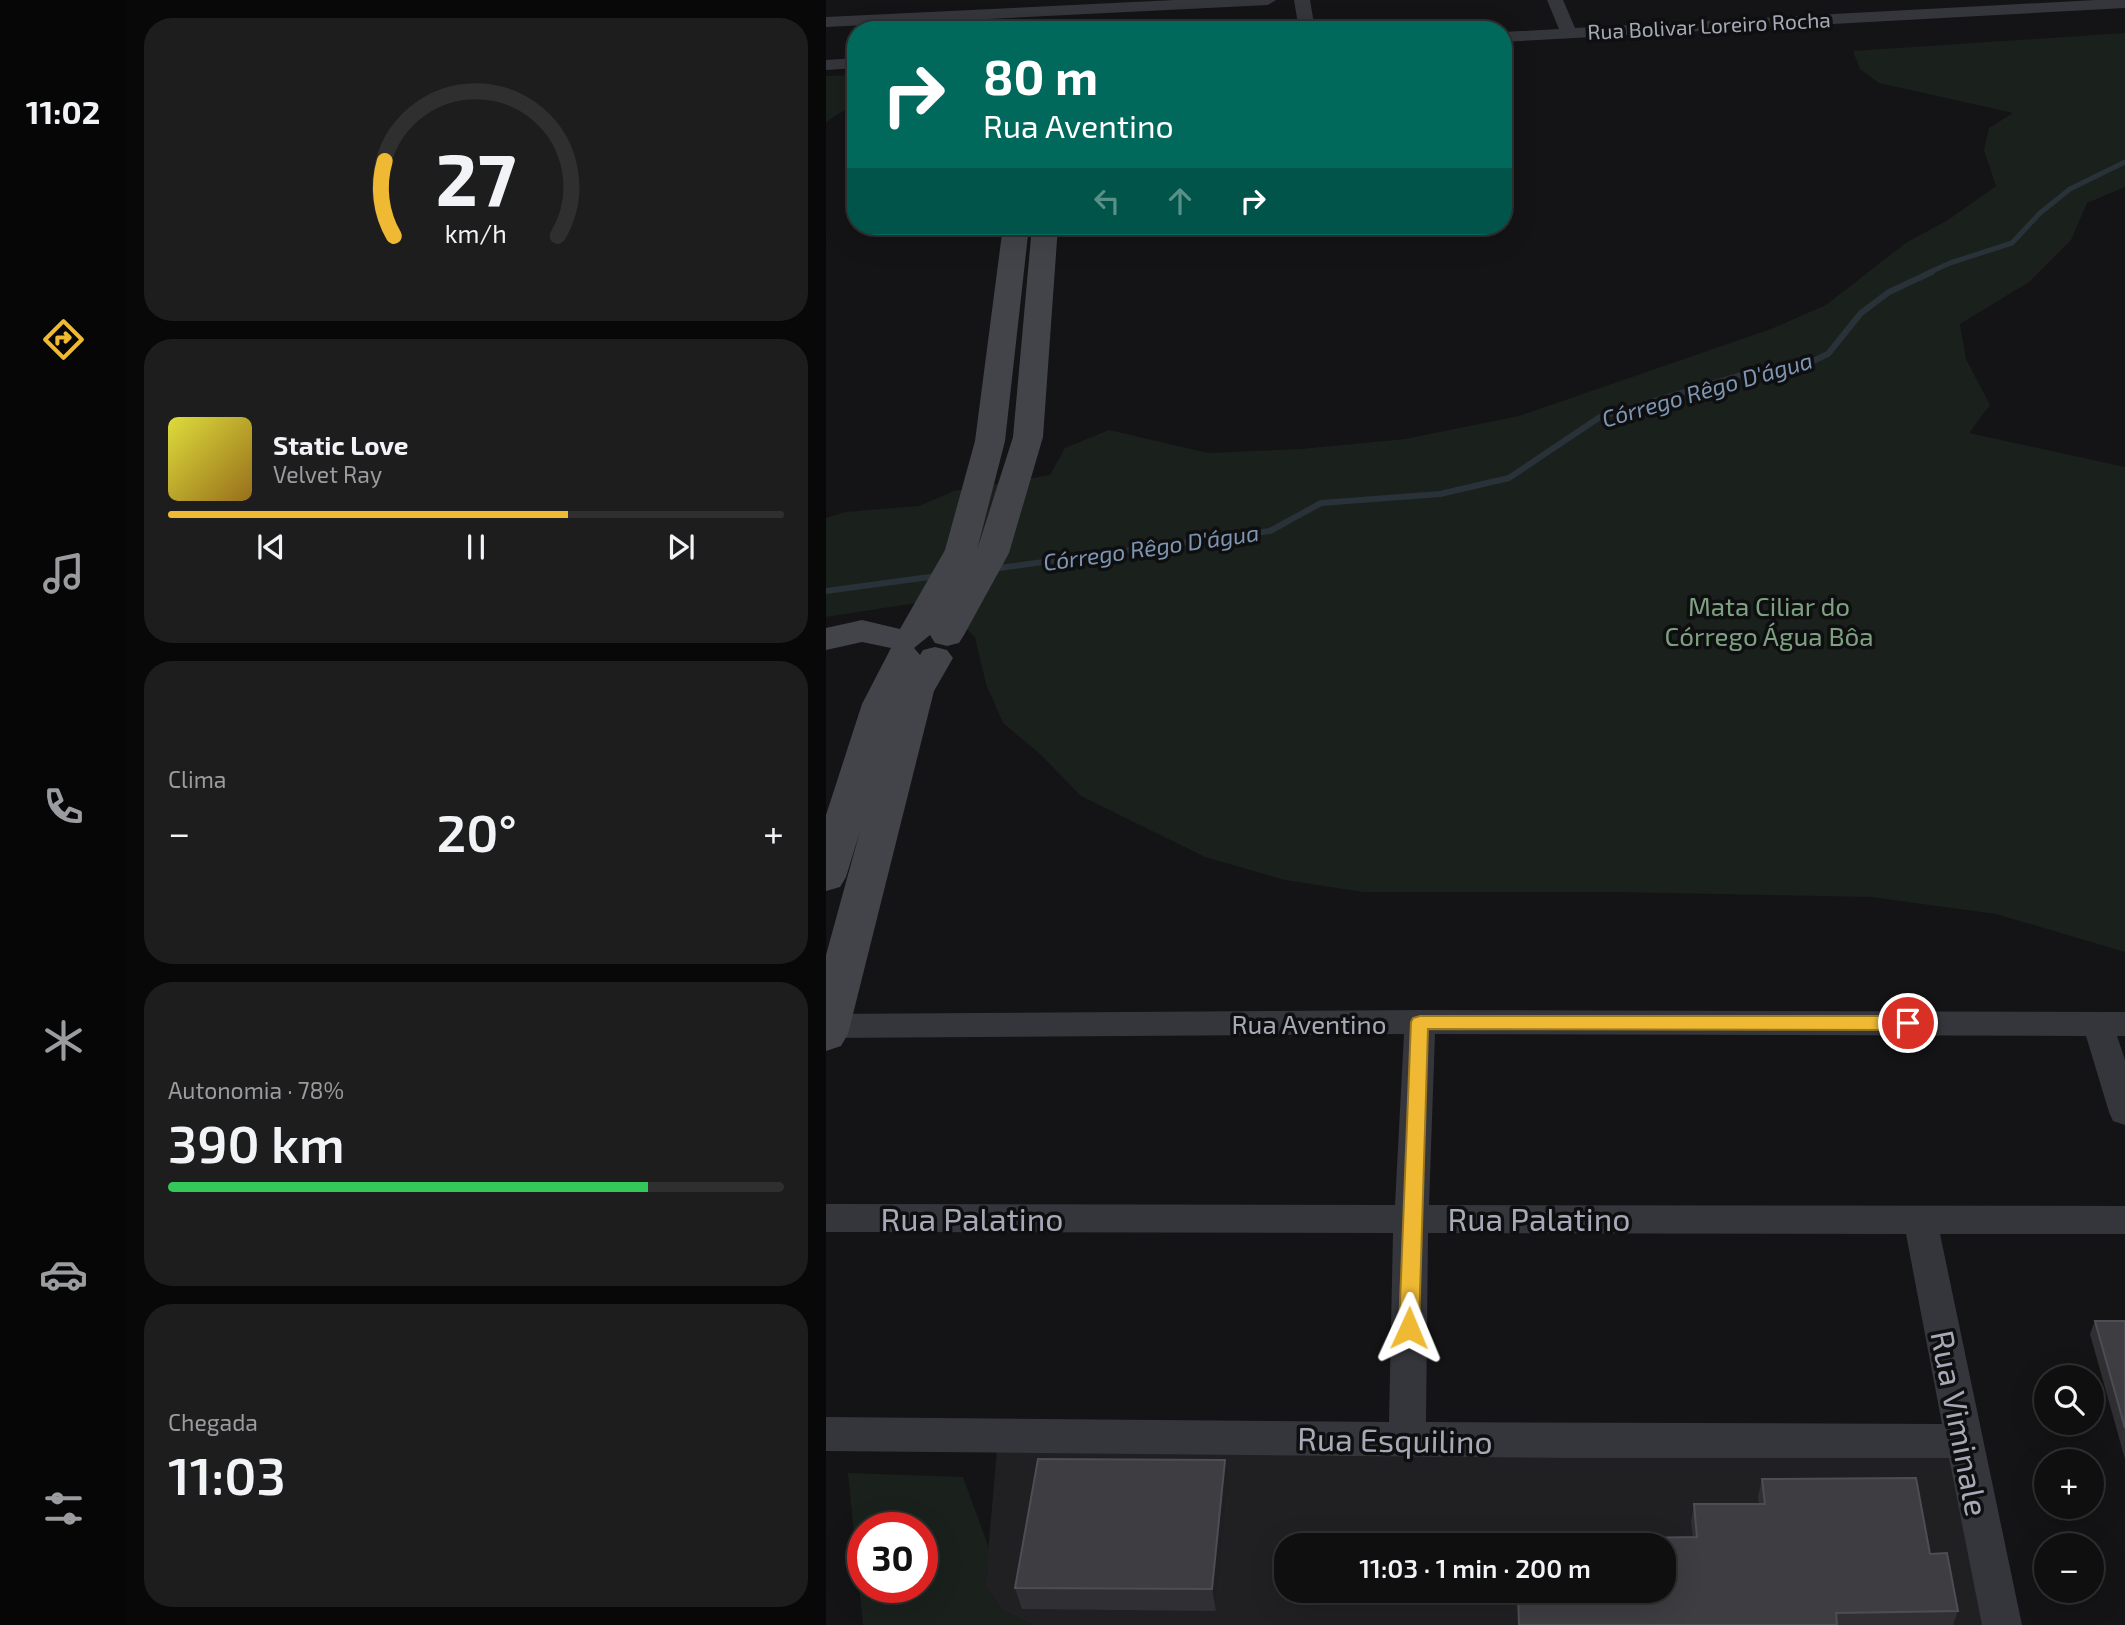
<!DOCTYPE html>
<html lang="pt">
<meta charset="utf-8">
<style>
body{margin:0;font-family:"Exo 2",sans-serif;background:#1d1d1e;color:#f1f3f6;height:100vh;display:flex;flex-direction:column;font-size:26px;white-space:nowrap}
*{box-sizing:border-box;margin:0}
p{font-size:23px;color:#9b9c9f}
.icon{flex:none;width:38px;height:38px;fill:none;stroke:currentColor;stroke-width:2;stroke-linecap:round;stroke-linejoin:round}
.map{position:relative;flex:1;overflow:hidden}
.drawer{display:flex;flex-direction:column;gap:18px;padding:18px;background:#080809;width:700px}
.drawer>*{flex:none}
.hud{position:absolute;left:21px;top:21px;width:665px;height:214px;border-radius:28px;box-shadow:0 7px 28px #0002,0 0 0 2px #2f2f30;background:#00695c;color:#fff;overflow:hidden}
.controls{position:absolute;left:1208px;top:1365px;display:grid;gap:14px}
.controls a{display:grid;place-items:center;width:70px;height:70px;border-radius:50%;background:#0f0f10;box-shadow:0 7px 28px #0002,0 0 0 2px #2f2f30;font-size:35px}
.speed{position:absolute;left:21px;top:1512px;display:flex;gap:14px;font-size:35px;font-weight:700;text-align:center}
.speed>*{display:grid;place-content:center;width:91px;height:91px;border-radius:50%;background:#0f0f10;box-shadow:0 7px 28px #0002,0 0 0 2px #2f2f30;line-height:1}
.speed .limit{border:10px solid #d22;background:#fff;color:#111}
.pin{position:absolute;display:grid;place-items:center;width:60px;height:60px;color:#fff;margin:-30px;border:4px solid #fff;border-radius:50%;box-shadow:0 2px 7px #0007}
.me{position:absolute;width:77px;margin:-38px;rotate:1deg;stroke-linejoin:round;filter:drop-shadow(0 0 5px #0008)}
.turn{display:flex;align-items:center;gap:24px;height:147px;padding:0 21px;font-size:32px}
.turn .icon{width:91px;height:91px;stroke-width:2.5}
.turn b{display:block;font-size:49px;line-height:60px}
.lanes{display:flex;align-items:center;height:66px;padding:0 21px;background:#0003;justify-content:center;gap:35px;direction:ltr}
.lanes .off{opacity:.35}
.big{font-size:52px;font-weight:600;line-height:1.1}
.drawer .tile{flex:1;display:flex;flex-direction:column;justify-content:center;gap:10px;min-width:0;padding:0 24px;border-radius:28px;background:#1d1d1e}
.drawer .dial{align-items:center;gap:0}
.dial svg{height:182px;overflow:visible;fill:none;stroke:#2f2f30;stroke-width:7;stroke-linecap:round;text-anchor:middle}
.dial text{fill:#f1f3f6;stroke:none}
.song{display:flex;align-items:center;gap:21px}
.cover{width:84px;height:84px;border-radius:10px;background:linear-gradient(135deg,hsl(60 70% 55%),hsl(40 70% 35%))}
.played{height:7px;border-radius:4px;background:linear-gradient(90deg,#efb933 65%,#2f2f30 65%)}
.keys{display:flex;justify-content:space-around;direction:ltr}
.heat{display:flex;justify-content:space-between;align-items:center;font-size:38px;direction:ltr}
.charge{height:10px;border-radius:5px;background:linear-gradient(90deg,#34c759 78%,#2f2f30 0)}
.trip{position:absolute;left:448px;top:1533px;width:402px;height:70px;border-radius:28px;background:#0f0f10;box-shadow:0 7px 28px #0002,0 0 0 2px #2f2f30;font-weight:600;line-height:70px;text-align:center}
main{display:flex;flex:1;min-height:0}
.dock{display:flex;flex-direction:column;width:126px;justify-content:space-around;align-items:center;background:#060606;color:#9b9c9f}
.dock .icon{width:49px;height:49px}
.dock .current{color:#efb933}
.dock b{font-size:32px;color:#f1f3f6}
.map>svg:first-child{display:block}
</style>
<main>
<nav class="dock">
<b>11:02</b>
<svg class="icon current" aria-label="directions" viewBox="0 0 24 24"><path d="M12 3l9 9-9 9-9-9zM9 14v-3h6M13 9l2 2-2 2"/></svg>
<svg class="icon" aria-label="music" viewBox="0 0 24 24"><path d="M9 18V5l10-2v13"/><circle cx="6" cy="18" r="3"/><circle cx="16" cy="16" r="3"/></svg>
<svg class="icon" aria-label="phone" viewBox="0 0 24 24"><path d="M5 4h4l2 5-3 2q2 4 5 5l2-3 5 2v4C11 20 4 13 5 4z"/></svg>
<svg class="icon" aria-label="climate" viewBox="0 0 24 24"><path d="M12 3v18M4 7l16 10M4 17L20 7"/></svg>
<svg class="icon" aria-label="car" viewBox="0 0 24 24"><path d="M5 17H2v-5l4-1 3-4h7l3 4 3 1v5h-3M9 17h6M6 11h13"/><circle cx="7" cy="17" r="2"/><circle cx="17" cy="17" r="2"/></svg>
<svg class="icon" aria-label="filters" viewBox="0 0 24 24"><path d="M4 7h16M4 17h16"/><circle cx="9" cy="7" r="2"/><circle cx="15" cy="17" r="2"/></svg>
</nav>
<section class="drawer">
<div class="tile dial"><svg viewBox="0 0 100 80">
<path d="M14 69A42 42 0 1 1 86 69"/>
<path d="M14 69A42 42 0 0 1 10 36" stroke="#efb933"/>
<text x="50" y="56" font-size="32" font-weight="700">27</text>
<text x="50" y="72" font-size="11">km/h</text>
</svg></div>
<div class="tile">
<div class="song"><i class="cover"></i><div><b>Static Love</b><p>Velvet Ray</p></div></div>
<div class="played"></div>
<div class="keys"><svg class="icon" aria-label="previous" viewBox="0 0 24 24"><path d="M18 5L8 12l10 7zM5 5v14"/></svg><svg class="icon" aria-label="pause" viewBox="0 0 24 24"><path d="M8 5v14M16 5v14"/></svg><svg class="icon" aria-label="next" viewBox="0 0 24 24"><path d="M6 5l10 7-10 7zM19 5v14"/></svg></div>
</div>
<div class="tile"><p>Clima</p>
<div class="heat"><a>−</a><b class="big">20°</b><a>+</a></div>
</div>
<div class="tile"><p>Autonomia · 78%</p><b class="big">390 km</b><div class="charge"></div></div>
<div class="tile"><p>Chegada</p><b class="big">11:03</b></div>
</section>
<div class="map">
<svg width="1299" height="1625" viewBox="0 0 1299 1625">
<rect width="100%" height="100%" fill="#141416"/>
<path fill="#202023" fill-rule="evenodd" d="M172 1438 1137 1443 1174 1625H207L176 1610 159 1587ZM460 1545H838V1591H460Z"/>
<g fill="#1a201b" fill-rule="evenodd">
<polygon points="1299,33 1299,187 1261,203 1245,240 1203,282 1134,324 1140,359 1164,405 1143,433 1299,467 1299,952 1170,914 1045,897 792,892 537,892 459,880 379,857 255,796 214,754 177,723 160,684 149,637 110,600 0,617 0,518 19,512 93,506 128,491 224,475 239,448 283,430 382,453 475,449 579,439 693,416 945,329 1000,305 1081,242 1122,220 1170,186 1158,150 1163,128 1187,113 1053,83 1034,69 1027,51"/>
<polygon points="30,75 30,103 0,122 0,76"/>
<path d="M22 1473 137 1477 163 1548 159 1587 176 1610 207 1625H37ZM37 1528H96V1587H37Z"/>
</g>
<g fill="none" stroke-linecap="round" stroke-linejoin="round">
<polyline stroke="#2a3239" stroke-width="5" points="1102,273 1124,263 1186,243 1214,213 1244,189 1299,162"/>
<g stroke="#2a3239" stroke-width="6">
<polyline points="166,569 444,531 495,503 614,494 683,478 774,417 935,369 987,361 1002,354 1035,313 1063,292 1106,272"/>
<polyline points="0,591 111,576"/>
</g>
<g fill="#35363b" fill-rule="evenodd">
<polygon points="349,0 450,0 442,5 0,27 0,17"/>
<polygon points="468,0 484,0 489,30 473,30"/>
<polygon points="721,0 737,0 749,28 1269,0 1299,0 1299,8 677,42 677,32 733,29"/>
<polygon points="30,58 30,68 0,70 0,60"/>
<path d="M594 1010 1299 1012V1036H1291L1299 1060V1125L1287 1121 1283 1112 1260 1036 609 1034 603 1205 1299 1206V1234H1114L1196 1625H1156L1123 1458H747L0 1451V1417L563 1422 567 1233 0 1232V1204L569 1205 578 1034 0 1038V1014ZM602 1233 1080 1234 1116 1424 600 1422Z"/>
</g>
<polygon fill="#43444a" fill-rule="evenodd" points="177,226 203,226 179,441 151,550 187,437 206,226 232,226 217,437 183,553 138,635 133,643 121,646 109,643 104,635 88,648 94,655 97,650 109,647 121,650 127,658 108,691 22,1034 15,1046 0,1051 0,955 34,831 20,877 14,887 0,891 0,815 36,704 65,648 36,642 0,650 0,628 36,620 74,629 119,550 149,441"/>
</g>
<g fill="#303034">
<polygon points="1269,1321 1299,1321 1299,1459 1264,1334"/>
<polygon points="936,1479 1104,1554 1132,1611 1127,1625 692,1625 691,1591 838,1591 867,1537 865,1522 868,1504 933,1504 932,1497"/>
<polygon points="403,1483 390,1611 196,1609 189,1588"/>
</g>
<polygon fill="#1f1f22" points="399,1460 403,1483 390,1611 386,1589"/>
<g fill="#3d3d42" stroke="#4d4e54" stroke-width="2">
<polygon points="1269,1321 1299,1321 1299,1428"/>
<polygon points="212,1459 399,1460 386,1589 189,1588"/>
<polygon points="1090,1478 1104,1554 1121,1553 1132,1611 1010,1613 1011,1625 693,1625 692,1591 838,1591 838,1545 691,1545 690,1540 871,1537 868,1504 939,1504 936,1479"/>
</g>
<polygon fill="#efb933" stroke="#9b7821" stroke-width="2" points="594,1016 1082,1016 1088,1018 1091,1023 1088,1028 1082,1030 602,1029 593,1328 590,1335 583,1337 576,1335 573,1328 585,1022 587,1018"/>
<g text-anchor="middle" dominant-baseline="central" stroke-width="7" stroke-linejoin="round" paint-order="stroke">
<g font-size="21" fill="#a6aab6" stroke="#0f0f11">
<text transform="translate(883 25) rotate(-3)">Rua Bolivar Loreiro Rocha</text>
</g>
<g font-size="23" font-style="italic" fill="#7d96b1" stroke="#0f0f11">
<text transform="translate(881 389) rotate(-16)">Córrego Rêgo D'água</text>
<text transform="translate(325 547) rotate(-8)">Córrego Rêgo D'água</text>
</g>
<g font-size="26" fill="#7da181" stroke="#0f0f11">
<text x="943" y="605">Mata Ciliar do<tspan x="943" dy="30">Córrego Água Bôa</tspan></text>
</g>
<g font-size="26" fill="#a6aab6" stroke="#0f0f11">
<text x="483" y="1023">Rua Aventino</text>
</g>
<g font-size="32" fill="#a6aab6" stroke="#0f0f11">
<text x="146" y="1218">Rua Palatino</text>
<text x="713" y="1218">Rua Palatino</text>
<text transform="translate(1135 1423) rotate(79)">Rua Viminale</text>
<text transform="translate(569 1439) rotate(1)">Rua Esquilino</text>
</g>
</g>
</svg>
<div class="controls">
<a><svg class="icon" aria-label="search" viewBox="0 0 24 24"><circle cx="10" cy="10" r="6"/><path d="M15 15l6 6"/></svg></a>
<a>+</a>
<a>−</a>
</div>
<div class="speed"><div class="limit">30</div></div>
<div class="pin" style="left:1082px;top:1023px;background:#d93025"><svg class="icon" aria-label="arrive" viewBox="0 0 24 24"><path d="M6 21V4h12l-3 4 3 4H6"/></svg></div>
<svg class="me" style="left:583px;top:1328px" viewBox="-20 -20 40 40"><path d="M0-17L14 15 0 8-14 15z" fill="#efb933" stroke="#fff" stroke-width="4"/></svg>
<div class="trip">11:03 · 1 min · 200 m</div>
<div class="hud">
<div class="turn"><svg class="icon" aria-label="right" viewBox="0 0 24 24"><path d="M7 20v-9h11M14 6l5 5-5 5"/></svg><div><b>80 m</b>Rua Aventino</div></div>
<div class="lanes"><svg class="icon off" aria-label="left" viewBox="0 0 24 24"><path d="M17 20v-9H6M10 6l-5 5 5 5"/></svg><svg class="icon off" aria-label="ahead" viewBox="0 0 24 24"><path d="M12 20V5M6 11l6-6 6 6"/></svg><svg class="icon" aria-label="right" viewBox="0 0 24 24"><path d="M7 20v-9h11M14 6l5 5-5 5"/></svg></div>
</div>
</div>
</main>
